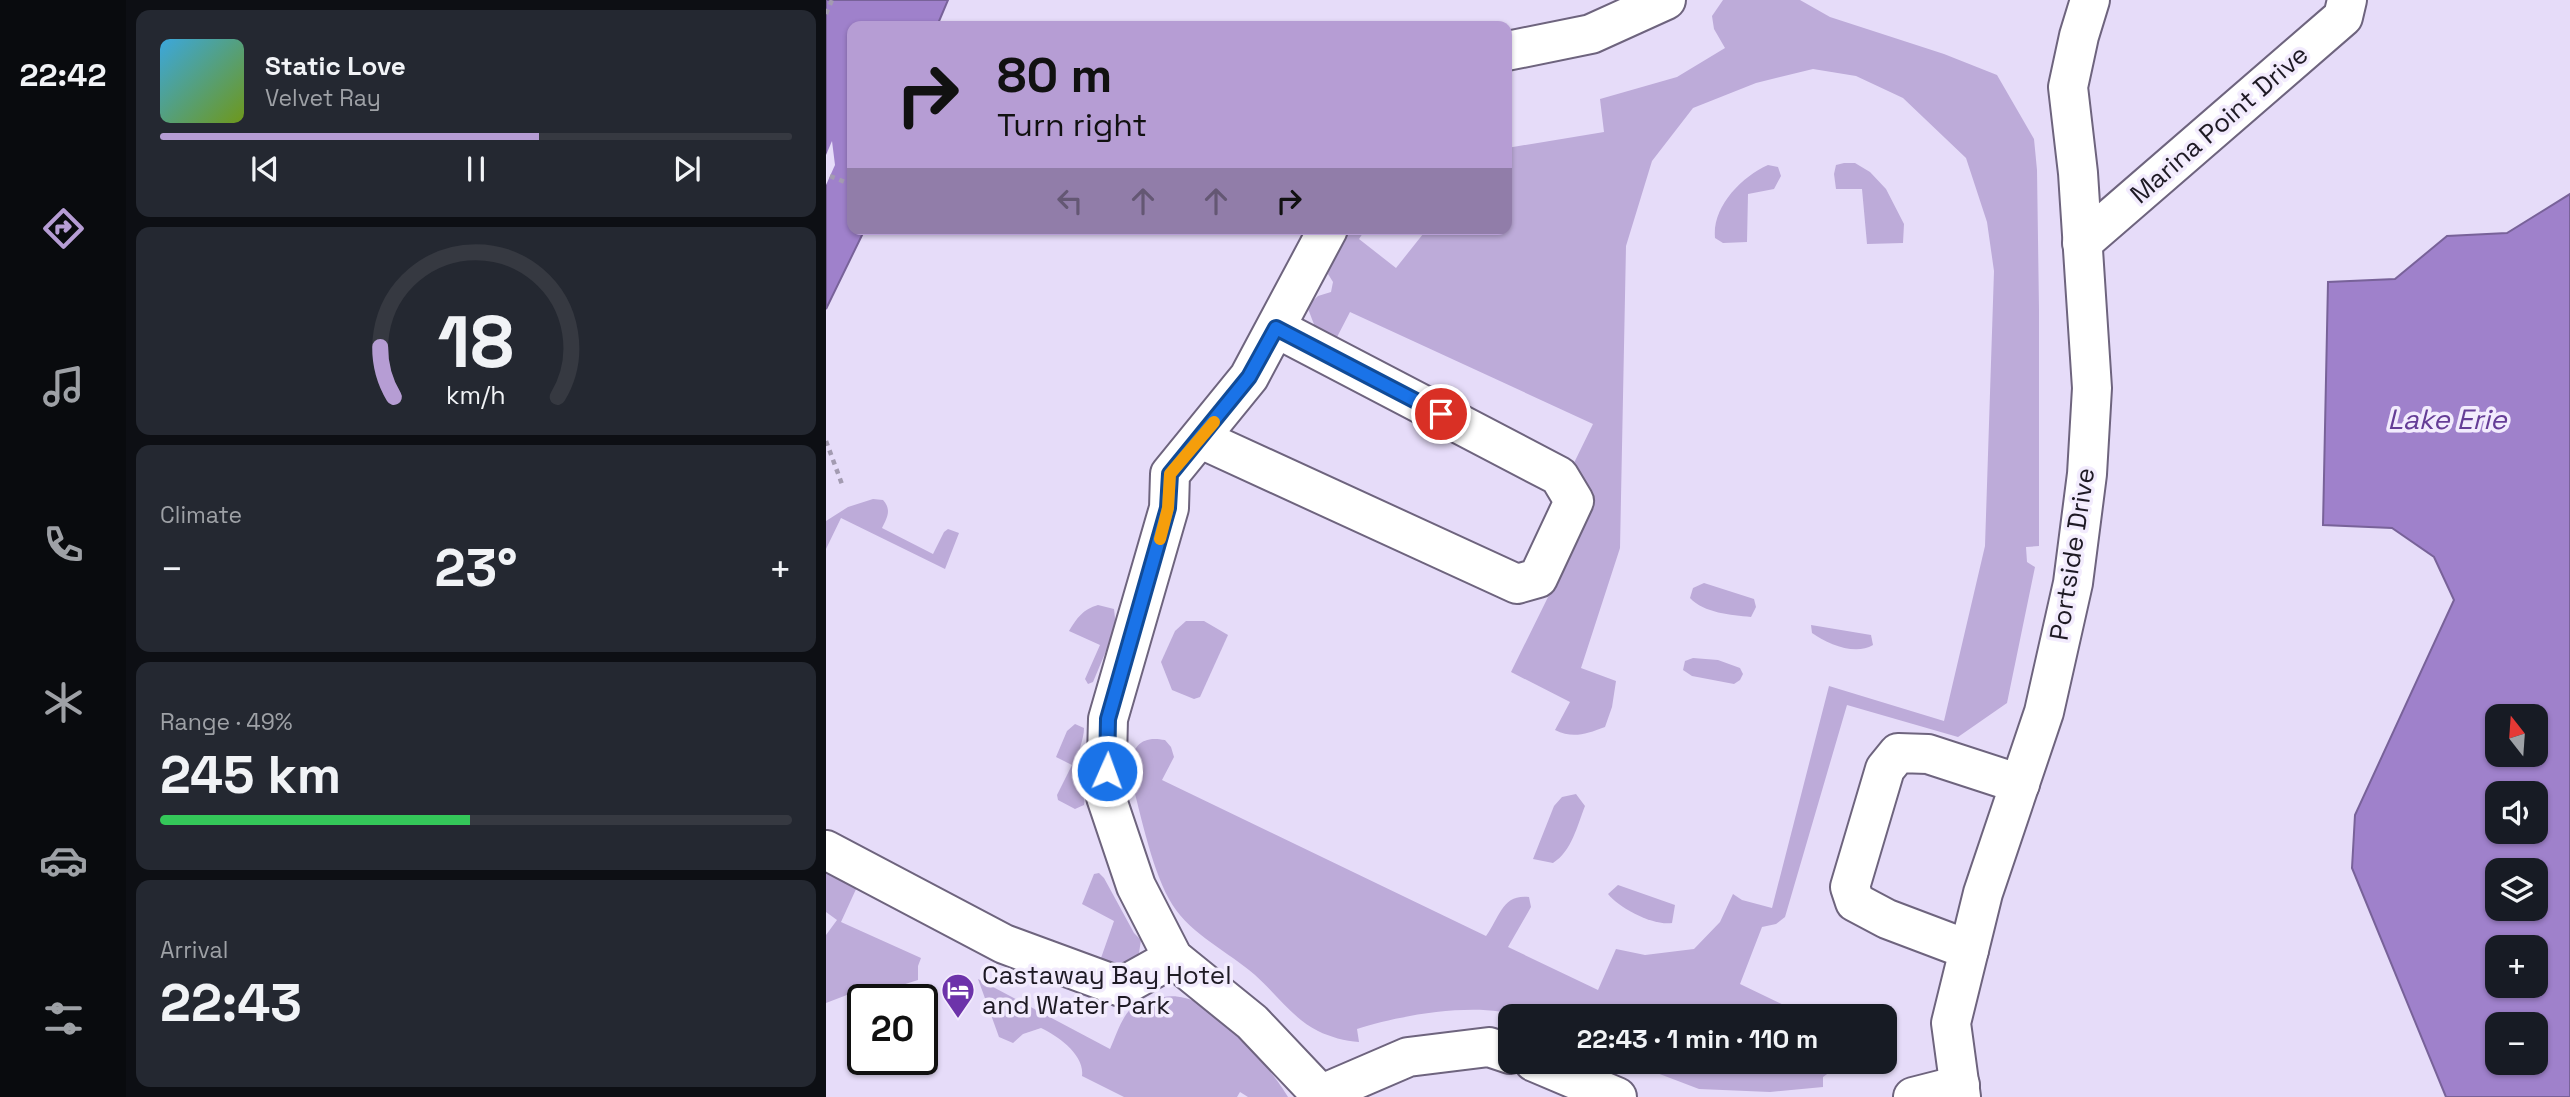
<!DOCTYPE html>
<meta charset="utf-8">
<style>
body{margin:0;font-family:"Space Grotesk",sans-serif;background:#242831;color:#f1f3f6;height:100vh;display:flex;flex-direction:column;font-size:26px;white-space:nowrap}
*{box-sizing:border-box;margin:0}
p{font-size:23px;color:#9ea1a6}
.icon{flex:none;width:38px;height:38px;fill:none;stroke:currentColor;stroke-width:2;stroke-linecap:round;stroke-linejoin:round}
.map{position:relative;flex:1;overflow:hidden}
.side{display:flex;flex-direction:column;gap:10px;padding:10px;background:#0d0f14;width:700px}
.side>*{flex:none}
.top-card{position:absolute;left:21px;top:21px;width:665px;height:214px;border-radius:14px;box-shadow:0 2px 5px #0004;background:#b69dd4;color:#111;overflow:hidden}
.needle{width:46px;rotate:343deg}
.controls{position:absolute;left:1659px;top:704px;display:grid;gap:14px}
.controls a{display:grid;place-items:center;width:63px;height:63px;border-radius:14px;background:#171b24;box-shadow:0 2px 5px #0004;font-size:35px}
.speed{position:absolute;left:21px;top:984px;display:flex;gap:14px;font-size:35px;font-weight:700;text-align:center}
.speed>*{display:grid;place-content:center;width:91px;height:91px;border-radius:50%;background:#171b24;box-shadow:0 2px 5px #0004;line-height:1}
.speed .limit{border:4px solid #111;border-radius:10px;background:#fff;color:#111}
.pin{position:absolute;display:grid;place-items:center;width:60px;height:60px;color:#fff;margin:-30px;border:4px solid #fff;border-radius:50%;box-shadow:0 2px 7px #0007}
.me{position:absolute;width:77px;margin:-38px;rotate:2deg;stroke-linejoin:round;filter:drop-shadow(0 0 5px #0008)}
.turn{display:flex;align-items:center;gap:24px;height:147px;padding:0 35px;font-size:32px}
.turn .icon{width:91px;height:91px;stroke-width:2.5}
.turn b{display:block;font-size:49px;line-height:60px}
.lanes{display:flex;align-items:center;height:66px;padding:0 35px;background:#0003;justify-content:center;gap:35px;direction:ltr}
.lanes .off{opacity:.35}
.big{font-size:52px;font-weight:700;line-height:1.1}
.side .widget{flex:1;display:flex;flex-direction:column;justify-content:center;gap:10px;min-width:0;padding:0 24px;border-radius:14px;background:#242831}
.side .dial{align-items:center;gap:0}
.dial svg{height:182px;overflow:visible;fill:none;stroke:#363941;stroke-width:7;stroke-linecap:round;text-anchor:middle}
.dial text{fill:#f1f3f6;stroke:none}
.song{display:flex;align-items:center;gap:21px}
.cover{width:84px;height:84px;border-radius:10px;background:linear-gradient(135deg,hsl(200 70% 55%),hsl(80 70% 35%))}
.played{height:7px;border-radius:4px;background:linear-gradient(90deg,#b69dd4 60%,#363941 60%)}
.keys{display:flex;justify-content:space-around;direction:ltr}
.heat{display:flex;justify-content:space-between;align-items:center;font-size:38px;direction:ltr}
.charge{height:10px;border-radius:5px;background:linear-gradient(90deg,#34c759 49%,#363941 0)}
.trip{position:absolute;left:672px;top:1004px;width:399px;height:70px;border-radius:14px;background:#171b24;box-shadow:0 2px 5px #0004;font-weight:700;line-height:70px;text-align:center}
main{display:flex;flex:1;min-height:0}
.menu{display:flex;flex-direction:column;width:126px;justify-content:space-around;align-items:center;background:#090b0e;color:#9ea1a6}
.menu .icon{width:49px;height:49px}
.menu .selected{color:#b69dd4}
.menu b{font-size:32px;color:#f1f3f6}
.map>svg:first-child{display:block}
</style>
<main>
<nav class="menu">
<b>22:42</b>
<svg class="icon selected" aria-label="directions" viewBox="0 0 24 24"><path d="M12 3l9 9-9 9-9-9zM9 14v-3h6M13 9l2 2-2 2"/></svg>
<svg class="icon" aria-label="music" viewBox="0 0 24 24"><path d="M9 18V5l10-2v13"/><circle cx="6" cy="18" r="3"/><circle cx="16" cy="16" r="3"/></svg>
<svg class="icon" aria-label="phone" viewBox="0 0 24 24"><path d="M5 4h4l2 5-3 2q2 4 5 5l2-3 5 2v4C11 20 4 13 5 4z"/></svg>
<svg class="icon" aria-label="climate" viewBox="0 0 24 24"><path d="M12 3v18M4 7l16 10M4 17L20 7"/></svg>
<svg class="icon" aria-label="car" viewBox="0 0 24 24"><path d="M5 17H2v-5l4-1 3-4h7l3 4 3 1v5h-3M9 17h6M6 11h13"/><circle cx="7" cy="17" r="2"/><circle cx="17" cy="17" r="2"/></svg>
<svg class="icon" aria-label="filters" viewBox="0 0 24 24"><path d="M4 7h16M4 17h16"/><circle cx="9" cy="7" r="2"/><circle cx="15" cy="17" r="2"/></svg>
</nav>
<section class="side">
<div class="widget">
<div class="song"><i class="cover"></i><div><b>Static Love</b><p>Velvet Ray</p></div></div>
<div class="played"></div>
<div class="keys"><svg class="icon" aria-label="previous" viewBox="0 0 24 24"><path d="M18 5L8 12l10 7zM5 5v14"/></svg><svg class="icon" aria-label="pause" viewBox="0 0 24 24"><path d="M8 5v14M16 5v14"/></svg><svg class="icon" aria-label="next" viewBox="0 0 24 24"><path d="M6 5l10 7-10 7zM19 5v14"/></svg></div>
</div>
<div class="widget dial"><svg viewBox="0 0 100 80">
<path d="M14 69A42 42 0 1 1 86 69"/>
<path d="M14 69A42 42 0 0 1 8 47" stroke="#b69dd4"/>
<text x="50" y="56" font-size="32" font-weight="700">18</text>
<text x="50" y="72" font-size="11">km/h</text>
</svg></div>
<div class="widget"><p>Climate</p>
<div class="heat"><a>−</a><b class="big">23°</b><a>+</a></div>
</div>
<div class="widget"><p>Range · 49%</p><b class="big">245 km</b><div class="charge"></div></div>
<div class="widget"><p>Arrival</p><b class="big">22:43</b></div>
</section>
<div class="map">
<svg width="1744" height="1097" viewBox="0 0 1744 1097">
<rect width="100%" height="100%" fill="#e6dcf9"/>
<g fill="#bdabd9">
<path d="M897 0H974L1004 17 1118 54 1171 75 1208 139 1211 170 1213 309V546L1200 547 1201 562 1209 567 1181 703 1132 737 1021 705 959 917 950 924 936 927 914 984 983 1017H696C654 1001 574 1015 531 1029L533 1042C519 1041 504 1037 492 1031 464 1017 447 989 423 970 396 948 360 931 343 899 324 864 314 810 303 771 306 747 314 735 339 740L345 747 348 757 336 780 660 936C674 917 676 894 703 897L705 907 682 947 772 990 790 949 819 955 868 949 894 922 907 894 916 900 946 908 1003 686 1118 721 1159 546 1168 271 1161 222 1140 158 1077 98 1030 76 987 69 930 83 867 108 826 161 800 246 794 548 755 668 790 681 786 707 779 727C760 734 747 739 729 730L744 702 685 672 760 520 764 489 747 465 767 424 524 312 510 339 492 335 481 306 492 296 505 292 507 282 502 274 509 242 529 230H539L533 239 570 268 601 229H681V148L778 132 774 99 851 77 899 48 888 29 886 16Z"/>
<polygon points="1018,163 1029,163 1044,172 1060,189 1078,224 1077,243 1041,244 1036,189 1010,189 1008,174 1010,165"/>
<path d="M942 165 952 167 955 176 948 189 922 194 921 242 897 243 889 238C886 207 915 177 942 165Z"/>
<path d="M47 499 57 500C66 510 61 518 56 528L107 554 118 532 122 529 133 533 119 569 15 518 0 549V521L22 507Z"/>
<path d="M878 583 928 599 930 607 925 617C905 615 878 613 864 598L867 588Z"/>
<path d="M272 605 288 609 291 636 280 651 267 682 262 684 259 679 274 645 243 631C251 618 257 609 272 605Z"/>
<polygon points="360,621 378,621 402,635 374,697 368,699 346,690 335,662 349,631"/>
<path d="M985 625 1045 635 1047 645C1029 656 1002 644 986 633Z"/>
<polygon points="867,658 892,660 914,668 917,674 914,680 908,684 866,676 857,670 859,661"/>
<path d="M249 724 258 728C258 739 252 750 252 761 253 776 261 791 258 805L249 809 232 800 231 795 246 765 230 757 241 731Z"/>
<path d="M750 794 759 806C751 826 746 851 727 863L707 859 728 806 736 797Z"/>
<polygon points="0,870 31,887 15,922 95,958 92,966 92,980 29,1000 26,993 0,1003 0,935 11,920 0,912"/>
<polygon points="273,873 278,878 308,933 315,940 313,953 304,963 287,963 275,958 288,921 256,904 268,874"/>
<path d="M792 885 849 905 846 923C827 926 793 908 782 894Z"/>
<path d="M152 979 284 1049C291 1034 296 1013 311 1004 315 1001 323 1001 327 1000 338 996 347 995 359 998 391 1005 445 1068 462 1097H422L414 1092 411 1097H298L256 1076C259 1055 232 1036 215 1028L197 1034 187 1043 173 1037Z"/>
<polygon points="802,1062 1011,1062 1011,1067 997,1077 997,1087 944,1092 873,1089"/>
</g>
<g fill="#9f81cb" stroke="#786299" stroke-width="2" fill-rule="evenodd">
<polygon points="0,0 122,0 111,26 26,26 26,229 39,229 0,309"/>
<path d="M1744 194V1097H1620L1526 868 1529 815 1628 600 1608 557 1566 528 1497 525 1502 282 1569 279 1621 236 1681 233ZM1671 716H1710V754H1671ZM1671 793H1710V831H1671ZM1671 870H1710V908H1671ZM1671 947H1710V985H1671ZM1671 1024H1710V1062H1671Z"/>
</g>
<polygon fill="#e6dcf9" points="6,141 9,165 0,185 0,155"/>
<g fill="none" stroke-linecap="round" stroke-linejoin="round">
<defs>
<g id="minor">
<polyline points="681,51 765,34 840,0"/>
<polyline points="1256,243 1517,17 1521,0"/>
<polyline points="375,439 691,584 712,578 748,501 733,476 450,328"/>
<polyline points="0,850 178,944 295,987 347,958"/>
<polyline points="1143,950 1061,919 1029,902 1024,887 1059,769 1072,753 1102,754 1194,784"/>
<polyline points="708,1062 791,1097"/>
<polyline points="496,1094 582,1057 663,1047 684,1054"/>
<polyline points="497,1097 426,1022 347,958 310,886 280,797 282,719 343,508 344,474 423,377 502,229"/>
<polyline points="1087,1097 1134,1085"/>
<polyline points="1135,1097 1125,1023 1157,893 1218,712 1247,583 1261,474 1266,388 1252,173 1242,87 1253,36 1264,0"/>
</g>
</defs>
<use href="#minor" stroke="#6e647e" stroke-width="42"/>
<g stroke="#a39bb1" stroke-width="4.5" stroke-dasharray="5 5" stroke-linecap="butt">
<polyline points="0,14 6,0"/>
<polyline points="4,176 26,185"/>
<polyline points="0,441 17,487"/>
</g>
<use href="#minor" stroke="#fff" stroke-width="38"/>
</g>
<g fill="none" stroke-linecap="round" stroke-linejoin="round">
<defs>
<polyline id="route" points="281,771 282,719 342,508 344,474 423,377 450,328 615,414"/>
</defs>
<use href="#route" stroke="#114b97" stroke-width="18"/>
<use href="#route" stroke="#1a73e8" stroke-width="12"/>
<polyline stroke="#f59e0b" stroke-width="12" points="334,539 342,508 344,474 388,422"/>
</g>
<defs>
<symbol id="hotel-pin" viewBox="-11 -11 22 30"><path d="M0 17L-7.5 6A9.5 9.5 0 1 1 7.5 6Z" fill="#6d33aa" stroke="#f2ebfd"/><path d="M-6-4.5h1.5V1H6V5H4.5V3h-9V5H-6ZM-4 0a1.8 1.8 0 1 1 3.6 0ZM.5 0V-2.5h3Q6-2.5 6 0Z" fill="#fff"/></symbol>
</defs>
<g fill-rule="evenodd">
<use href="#hotel-pin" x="113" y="971" width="38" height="52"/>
</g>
<g text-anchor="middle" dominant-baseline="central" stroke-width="7" stroke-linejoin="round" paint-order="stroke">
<g font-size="26" fill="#1e1a24" stroke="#f2ebfd">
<text transform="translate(1393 124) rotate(-41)">Marina Point Drive</text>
<text transform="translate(1246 554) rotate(-81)">Portside Drive</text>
</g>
<g font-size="26" fill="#1e1a24" stroke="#f2ebfd" text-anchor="start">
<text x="156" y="975">Castaway Bay Hotel<tspan x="156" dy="30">and Water Park</tspan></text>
</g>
<g font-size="28" font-style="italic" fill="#653d96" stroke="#f2ebfd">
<text x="1621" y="419">Lake Erie</text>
</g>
</g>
</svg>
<div class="controls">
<a><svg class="needle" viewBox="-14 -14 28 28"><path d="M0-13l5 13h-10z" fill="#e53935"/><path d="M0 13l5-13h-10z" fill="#9ea1a6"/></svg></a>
<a><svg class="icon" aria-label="sound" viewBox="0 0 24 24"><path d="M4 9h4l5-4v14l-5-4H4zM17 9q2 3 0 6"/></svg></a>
<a><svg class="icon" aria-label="layers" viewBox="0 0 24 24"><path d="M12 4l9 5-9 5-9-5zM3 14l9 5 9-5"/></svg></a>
<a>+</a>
<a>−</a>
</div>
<div class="speed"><div class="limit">20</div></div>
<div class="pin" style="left:615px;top:414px;background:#d93025"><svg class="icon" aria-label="arrive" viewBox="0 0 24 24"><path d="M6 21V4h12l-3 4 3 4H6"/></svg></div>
<svg class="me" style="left:281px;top:771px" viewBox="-20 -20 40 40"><circle r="17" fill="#1a73e8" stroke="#fff" stroke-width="3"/><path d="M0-11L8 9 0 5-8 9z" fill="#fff"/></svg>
<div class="trip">22:43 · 1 min · 110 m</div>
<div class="top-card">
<div class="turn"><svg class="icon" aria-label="right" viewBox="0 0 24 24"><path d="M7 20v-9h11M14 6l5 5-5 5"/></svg><div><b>80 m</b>Turn right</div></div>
<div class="lanes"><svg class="icon off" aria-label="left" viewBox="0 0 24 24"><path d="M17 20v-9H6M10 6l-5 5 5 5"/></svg><svg class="icon off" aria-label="ahead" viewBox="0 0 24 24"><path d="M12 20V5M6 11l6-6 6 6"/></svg><svg class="icon off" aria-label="ahead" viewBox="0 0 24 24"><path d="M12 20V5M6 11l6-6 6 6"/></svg><svg class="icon" aria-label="right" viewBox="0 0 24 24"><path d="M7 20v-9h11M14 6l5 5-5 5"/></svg></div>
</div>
</div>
</main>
